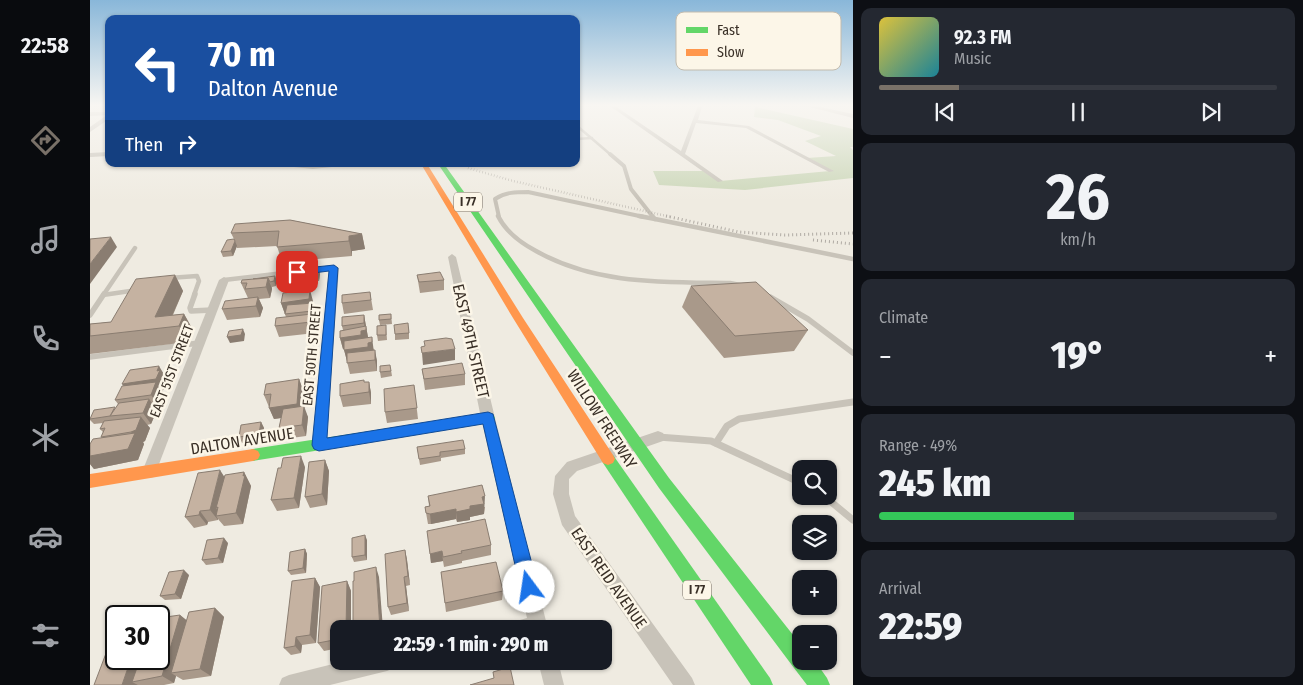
<!DOCTYPE html>
<meta charset="utf-8">
<style>
body{margin:0;font-family:"Fira Sans Condensed",sans-serif;background:#242831;color:#f1f3f6;height:100vh;display:flex;flex-direction:column;font-size:19px;white-space:nowrap}
*{box-sizing:border-box;margin:0}
p{font-size:16px;color:#9ea1a6}
.icon{flex:none;width:28px;height:28px;fill:none;stroke:currentColor;stroke-width:2;stroke-linecap:round;stroke-linejoin:round}
.map{position:relative;flex:1;overflow:hidden}
.drawer{display:flex;flex-direction:column;gap:8px;padding:8px;background:#0d0f14;width:450px}
.drawer>*{flex:none}
.banner{position:absolute;left:15px;top:15px;width:475px;height:152px;border-radius:10px;box-shadow:0 1px 4px #0004;background:#1a4fa0;color:#fff;overflow:hidden}
.tools{position:absolute;left:702px;top:460px;display:grid;gap:10px}
.tools a{display:grid;place-items:center;width:45px;height:45px;border-radius:10px;background:#171b24;box-shadow:0 1px 4px #0004;font-size:25px}
.speed{position:absolute;left:15px;top:605px;display:flex;gap:10px;font-size:25px;font-weight:700;text-align:center}
.speed>*{display:grid;place-content:center;width:65px;height:65px;border-radius:50%;background:#171b24;box-shadow:0 1px 4px #0004;line-height:1}
.speed .limit{border:2px solid #111;border-radius:8px;background:#fff;color:#111}
.pin{position:absolute;display:grid;place-items:center;width:42px;height:42px;color:#fff;margin:-21px;border-radius:10px;box-shadow:0 2px 8px #0006}
.me{position:absolute;width:55px;margin:-28px;rotate:346deg;stroke-linejoin:round;filter:drop-shadow(0 0 4px #0008)}
.turn{display:flex;align-items:center;gap:18px;height:105px;padding:0 20px;font-size:22px}
.turn .icon{width:65px;height:65px;stroke-width:2.5}
.turn b{display:block;font-size:35px;line-height:42px}
.then{display:flex;align-items:center;height:48px;padding:0 20px;background:#0003;gap:10px;font-size:19px}
.big{font-size:38px;font-weight:800;line-height:1.1}
.drawer .widget{flex:1;display:flex;flex-direction:column;justify-content:center;gap:8px;min-width:0;padding:0 18px;border-radius:10px;background:#242831}
.drawer .dial{align-items:center;gap:0}
.dial b{font-size:65px;line-height:1}
.song{display:flex;align-items:center;gap:15px}
.cover{width:60px;height:60px;border-radius:8px;background:linear-gradient(135deg,hsl(50 70% 55%),hsl(190 70% 35%))}
.played{height:5px;border-radius:2px;background:linear-gradient(90deg,#797168 20%,#363941 20%)}
.keys{display:flex;justify-content:space-around;direction:ltr}
.heat{display:flex;justify-content:space-between;align-items:center;font-size:28px;direction:ltr}
.charge{height:8px;border-radius:4px;background:linear-gradient(90deg,#34c759 49%,#363941 0)}
.trip{position:absolute;left:240px;top:620px;width:282px;height:50px;border-radius:10px;background:#171b24;box-shadow:0 1px 4px #0004;font-weight:800;line-height:50px;text-align:center}
main{display:flex;flex:1;min-height:0}
.dock{display:flex;flex-direction:column;width:90px;justify-content:space-around;align-items:center;background:#090b0e;color:#9ea1a6}
.dock .icon{width:35px;height:35px}
.dock .active{color:#797168}
.dock b{font-size:22px;color:#f1f3f6}
.map>svg:first-child{display:block}
</style>
<main>
<nav class="dock">
<b>22:58</b>
<svg class="icon active" aria-label="directions" viewBox="0 0 24 24"><path d="M12 3l9 9-9 9-9-9zM9 14v-3h6M13 9l2 2-2 2"/></svg>
<svg class="icon" aria-label="music" viewBox="0 0 24 24"><path d="M9 18V5l10-2v13"/><circle cx="6" cy="18" r="3"/><circle cx="16" cy="16" r="3"/></svg>
<svg class="icon" aria-label="phone" viewBox="0 0 24 24"><path d="M5 4h4l2 5-3 2q2 4 5 5l2-3 5 2v4C11 20 4 13 5 4z"/></svg>
<svg class="icon" aria-label="climate" viewBox="0 0 24 24"><path d="M12 3v18M4 7l16 10M4 17L20 7"/></svg>
<svg class="icon" aria-label="car" viewBox="0 0 24 24"><path d="M5 17H2v-5l4-1 3-4h7l3 4 3 1v5h-3M9 17h6M6 11h13"/><circle cx="7" cy="17" r="2"/><circle cx="17" cy="17" r="2"/></svg>
<svg class="icon" aria-label="filters" viewBox="0 0 24 24"><path d="M4 7h16M4 17h16"/><circle cx="9" cy="7" r="2"/><circle cx="15" cy="17" r="2"/></svg>
</nav>
<div class="map">
<svg width="763" height="685" viewBox="0 0 763 685">
<rect width="100%" height="100%" fill="#efebe1"/>
<polygon fill="#ccd7b9" points="665,107 763,129 763,147 760,147 763,150 763,178 655,190 569,185 563,171 616,171 630,181 740,171 717,158 746,156 715,141 731,136 688,120 664,117"/>
<g fill="none" stroke-linecap="round" stroke-linejoin="round">
<g stroke="#c8c3b9" stroke-width="2.5">
<polyline points="486,125 521,155"/>
<polyline points="486,139 502,138"/>
<polyline points="0,155 19,154"/>
</g>
<g stroke="#c8c3b9" stroke-width="4">
<polyline points="520,154 534,166 541,189 563,217"/>
<polyline points="0,155 19,154"/>
<polyline points="195,164 223,167 251,164"/>
<path d="M409 217 405 199C416 192 426 192 438 192L554 217"/>
</g>
<g stroke="#c8c3b9" stroke-width="4.5">
<path d="M408 216C416 232 431 243 446 251 506 285 574 282 640 283L650 285"/>
<polyline points="549,216 565,219"/>
<polyline points="562,216 565,219 763,259"/>
<polyline points="221,270 244,268"/>
<polyline points="79,278 107,276 109,281 104,295"/>
<polyline points="134,280 202,272"/>
<polyline points="14,294 45,248"/>
<polyline points="13,295 47,290"/>
</g>
<g stroke="#c8c3b9" stroke-width="5.5">
<polyline points="105,294 100,308 101,311 122,310"/>
<polyline points="680,297 718,319 763,353"/>
<polyline points="0,315 14,294"/>
<polyline points="0,357 109,343"/>
</g>
<g stroke="#c8c3b9" stroke-width="7">
<polyline points="568,437 621,441 711,483"/>
<polyline points="626,443 637,426 649,419 763,402"/>
<polyline points="734,496 763,520"/>
</g>
<g fill="#c8c3b9" fill-rule="evenodd">
<polygon points="520,106 525,106 591,151 608,106 612,106 608,120 659,126 744,171 739,172 656,128 606,123 595,154 633,181 628,182"/>
<polygon points="716,106 725,106 763,114 763,118"/>
<polygon points="0,112 19,112 19,115 0,116"/>
<polygon points="17,115 19,115 19,119 0,132 0,127"/>
<polygon points="310,164 316,164 317,166 312,167"/>
<polygon points="362,254 366,257 405,418 458,629 421,629 423,622 437,618 391,418 358,257"/>
<polygon points="244,265 249,268 236,445 234,449 229,451 224,449 222,445 239,268"/>
<polygon points="134,277 139,280 66,472 64,477 59,478 54,477 52,472 129,280"/>
<polygon points="568,431 573,433 575,437 573,441 487,471 479,479 479,494 485,516 602,678 605,685 583,685 472,525 463,494 465,476 477,462"/>
<polygon points="255,661 307,661 304,668 297,671 240,685 189,685 192,678 199,675"/>
<polygon points="448,661 468,661 474,685 454,685"/>
</g>
<g fill="#63d668" fill-rule="evenodd">
<polygon points="348,164 354,164 579,478 711,645 711,661 725,661 737,678 740,685 717,685 704,668 569,488"/>
<polygon points="398,413 403,414 405,418 403,422 398,423 163,461 158,459 156,455 158,451 163,449"/>
<polygon points="518,453 523,455 680,678 683,685 661,685 513,463 511,459 513,455"/>
</g>
<g fill="#ff974d" fill-rule="evenodd">
<polygon points="331,164 337,164 433,318 523,455 525,459 523,463 518,465 513,463 423,318"/>
<polygon points="163,449 168,451 170,455 168,459 163,461 0,488 0,474"/>
</g>
<polyline stroke="#b0aba4" stroke-width="2.5" stroke-dasharray="0.5 2.5" stroke-linecap="butt" points="378,168 423,181 581,217"/>
<g stroke="#b0aba4" stroke-width="3" stroke-dasharray="1 3" stroke-linecap="butt">
<polyline points="576,216 649,232 695,235 763,233"/>
<polyline points="723,240 763,244"/>
</g>
</g>
<g fill="#a9998a">
<polygon points="200,220 272,234 275,249 262,251 262,256 192,262 187,246 147,248 147,246 143,256 133,257 131,252 144,239 141,233"/>
<polygon points="227,264 230,274 229,281 198,284 195,273"/>
<polygon points="85,275 93,291 83,315 94,314 103,330 98,342 0,354 0,324 21,322"/>
<polygon points="327,275 354,280 354,290 330,293"/>
<polygon points="185,276 187,281 186,286 182,287 182,289 180,298 169,299 173,308 170,317 137,320 132,309 158,298 151,283"/>
<polygon points="601,286 718,330 704,351 634,358 592,307"/>
<polygon points="280,292 283,310 254,314 252,303"/>
<polygon points="223,301 223,303 226,314 225,322 226,325 225,333 189,337 185,326 196,317 191,303"/>
<polygon points="301,314 302,324 290,325 289,320"/>
<polygon points="274,315 278,338 284,350 287,361 287,371 260,374 254,349 253,349 250,338 253,330 252,326"/>
<polygon points="296,325 297,340 288,341 287,335"/>
<polygon points="319,329 319,339 305,340 305,334"/>
<polygon points="332,369 375,374 375,385 335,390"/>
<polygon points="301,370 302,376 291,378 290,372"/>
<polygon points="76,377 76,378 78,381 74,390 72,390 74,393 69,406 65,407 67,410 61,424 57,425 60,428 55,441 53,442 54,444 48,460 4,469 0,464 0,444 12,438 11,437 13,432 10,429 13,423 4,424 0,420 0,418 26,408 28,404 25,400 34,386"/>
<polygon points="209,379 213,390 212,406 218,417 216,436 194,439 189,428 191,418 184,419 174,395"/>
<polygon points="275,382 279,382 281,393 281,404 253,407 250,396"/>
<polygon points="324,385 328,419 297,423 295,412"/>
<polygon points="171,422 174,428 171,440 152,443 149,437"/>
<polygon points="327,447 375,449 375,454 351,458 351,461 330,465"/>
<polygon points="235,460 239,471 237,505 220,508 215,497"/>
<polygon points="215,467 209,508 187,511 181,500"/>
<polygon points="154,472 161,486 153,524 134,526 128,519 128,520 118,522 117,525 104,528 95,517 134,477"/>
<polygon points="338,496 395,507 394,514 380,517 380,520 367,522 366,519 341,524 338,524 335,507 339,506"/>
<polygon points="277,540 277,560 264,562 262,557"/>
<polygon points="138,543 133,563 116,565 112,560"/>
<polygon points="401,545 401,555 372,561 372,563 354,567 353,561 341,563 340,554"/>
<polygon points="215,549 217,554 216,573 201,575 198,571"/>
<polygon points="315,550 317,560 320,585 316,586 319,611 301,615 298,607"/>
<polygon points="351,572 413,591 412,600 356,612"/>
<polygon points="99,575 91,599 75,600 70,596"/>
<polygon points="225,578 230,587 226,643 212,645 211,653 201,655 194,648"/>
<polygon points="257,581 261,591 261,629 249,629 249,648 234,651 228,643"/>
<polygon points="125,608 134,617 121,676 93,680 86,676 84,683 74,685 4,685 26,659 90,615 96,620"/>
</g>
<g fill="#8a7d71">
<polygon points="272,234 275,249 262,251 262,256 259,241 259,236"/>
<polygon points="21,237 27,247 0,284 0,264"/>
<polygon points="145,241 147,246 143,256 141,251"/>
<polygon points="227,264 230,274 229,281 226,270"/>
<polygon points="85,275 93,291 77,327 65,317"/>
<polygon points="185,276 187,281 186,286 184,281"/>
<polygon points="178,278 182,289 180,298 176,287"/>
<polygon points="220,290 223,301 223,308 223,303 226,314 225,322 222,311 195,314 191,303"/>
<polygon points="168,297 173,308 170,317 166,306"/>
<polygon points="94,314 103,330 98,342 89,326"/>
<polygon points="222,314 226,325 225,333 221,322"/>
<polygon points="274,315 278,337 278,341 274,346 253,349 250,338 271,331 275,330 274,323"/>
<polygon points="153,329 155,334 154,341 140,343 137,337"/>
<polygon points="282,337 284,353 257,361 254,350 278,343"/>
<polygon points="365,349 365,360 333,365 332,353"/>
<polygon points="285,350 287,361 287,371 285,360"/>
<polygon points="69,366 78,381 74,390 72,390 74,393 69,406 61,395 41,395 32,384 67,371"/>
<polygon points="209,379 213,390 211,415 184,419 179,408"/>
<polygon points="279,382 281,393 281,404 279,392"/>
<polygon points="59,399 67,410 61,424 53,413"/>
<polygon points="214,406 218,417 216,436 212,425"/>
<polygon points="51,417 60,428 55,441 53,442 54,444 48,460 4,469 0,464 0,456 44,436 41,432"/>
<polygon points="171,422 174,428 171,440 169,434"/>
<polygon points="211,456 215,467 209,508 204,498"/>
<polygon points="235,460 239,471 237,505 232,494"/>
<polygon points="130,470 137,481 128,507 126,508 129,513 126,516 128,519 128,520 120,510"/>
<polygon points="154,472 161,486 153,524 146,513"/>
<polygon points="395,496 394,514 380,517 380,520 367,522 366,512 380,506 392,497"/>
<polygon points="366,509 366,519 341,524 340,514"/>
<polygon points="110,511 118,522 117,525 109,515"/>
<polygon points="275,535 277,540 277,560 275,555"/>
<polygon points="134,538 138,543 133,563 128,558"/>
<polygon points="215,549 217,554 216,573 213,568"/>
<polygon points="315,550 317,560 320,585 318,576"/>
<polygon points="352,551 353,561 341,563 340,554"/>
<polygon points="286,567 289,577 293,629 290,629"/>
<polygon points="94,570 99,575 91,599 85,594"/>
<polygon points="314,577 316,586 319,611 317,603"/>
<polygon points="225,578 230,587 226,643 220,635"/>
<polygon points="257,581 261,591 261,629 256,629"/>
<polygon points="125,608 134,617 121,676 110,669"/>
<polygon points="90,615 100,623 81,673 86,676 84,683 72,676"/>
<polygon points="206,637 212,645 211,653 205,646"/>
<polygon points="41,659 56,659 42,682 48,685 32,685"/>
</g>
<g fill="#c5b2a1" stroke="#8a7d71">
<polygon points="200,220 272,234 259,236 259,241 187,247 189,231 141,233 145,224"/>
<polygon points="21,237 0,264 0,239"/>
<polygon points="144,239 145,241 141,251 131,252 137,240"/>
<polygon points="227,264 226,270 195,273 196,267"/>
<polygon points="350,272 354,280 329,282 327,275"/>
<polygon points="85,275 65,317 94,314 89,326 0,336 0,324 21,322 46,279"/>
<polygon points="185,276 184,281 180,282 178,278 163,279"/>
<polygon points="178,278 176,287 155,289 157,283 151,283 152,280"/>
<polygon points="666,282 718,330 645,336 601,286"/>
<polygon points="220,290 219,299 191,303 193,293"/>
<polygon points="280,292 281,300 252,303 252,295"/>
<polygon points="168,297 166,306 132,309 135,301"/>
<polygon points="223,303 222,311 195,314 197,305"/>
<polygon points="222,314 221,322 185,326 186,318"/>
<polygon points="301,314 301,319 289,320 289,315"/>
<polygon points="274,315 274,323 252,326 252,317"/>
<polygon points="318,323 319,333 305,334 304,325"/>
<polygon points="296,325 296,335 287,335 287,326"/>
<polygon points="276,326 276,330 271,331 271,335 250,338 250,331"/>
<polygon points="153,329 151,335 137,337 139,331"/>
<polygon points="282,337 282,342 278,343 278,347 254,350 254,341"/>
<polygon points="356,338 362,339 365,349 332,353 331,347 335,346 334,341"/>
<polygon points="285,350 285,360 257,363 257,353"/>
<polygon points="372,363 375,374 334,379 332,369"/>
<polygon points="300,365 301,371 290,372 290,366"/>
<polygon points="69,366 67,371 70,370 66,379 32,384 40,370"/>
<polygon points="209,379 207,404 179,408 181,394 174,395 176,384"/>
<polygon points="274,380 274,382 279,382 279,392 250,396 250,384"/>
<polygon points="66,382 61,395 25,400 32,386"/>
<polygon points="324,385 327,408 295,412 294,389"/>
<polygon points="59,399 53,413 20,416 29,403"/>
<polygon points="214,406 212,425 189,428 193,409"/>
<polygon points="25,407 20,416 0,419 4,410"/>
<polygon points="51,417 46,430 41,432 11,437 15,428 10,429 14,421"/>
<polygon points="171,422 169,434 149,437 151,425"/>
<polygon points="45,433 38,449 0,456 0,444 3,439"/>
<polygon points="373,440 375,449 350,452 350,456 329,459 327,447"/>
<polygon points="211,456 204,498 181,500 188,468 191,468 193,458"/>
<polygon points="235,460 232,494 215,497 219,462"/>
<polygon points="130,470 120,510 110,511 109,515 95,517 108,473"/>
<polygon points="154,472 153,476 155,475 146,513 126,516 128,507 126,508 135,475"/>
<polygon points="392,485 395,496 392,497 394,504 380,506 380,509 366,512 366,509 340,514 336,513 335,507 340,506 338,496"/>
<polygon points="395,519 401,545 371,551 372,553 353,557 352,551 340,554 337,531"/>
<polygon points="275,535 275,555 262,557 262,538"/>
<polygon points="134,538 128,558 112,560 117,540"/>
<polygon points="215,549 213,568 198,571 200,552"/>
<polygon points="315,550 318,576 314,577 317,603 298,607 295,554"/>
<polygon points="406,562 413,591 355,603 351,572"/>
<polygon points="286,567 290,629 263,629 263,581 264,581 264,572"/>
<polygon points="94,570 85,594 70,596 79,572"/>
<polygon points="225,578 220,635 206,637 205,646 194,648 202,581"/>
<polygon points="257,581 256,629 249,629 249,639 228,643 232,586"/>
<polygon points="125,608 110,669 81,673 99,612"/>
<polygon points="90,615 72,676 42,682 50,659 69,659 69,618"/>
<polygon points="26,627 26,659 41,659 32,685 4,685"/>
<polygon points="420,667 424,685 380,685 404,678 403,672"/>
</g>
<linearGradient id="sky" x2="0" y2="1"><stop stop-color="#89b7d9"/><stop offset="0.52" stop-color="#f8f6f2"/><stop offset="1" stop-color="#f8f6f2" stop-opacity="0"/></linearGradient>
<rect width="763" height="202" fill="url(#sky)"/>
<polygon fill="#1a73e8" stroke="#114b97" points="244,265 248,268 237,438 398,412 403,414 448,587 446,594 439,596 433,594 430,587 393,424 229,451 224,449 222,445 239,271 207,275 203,272 207,269"/>
<g text-anchor="middle" dominant-baseline="central" stroke-width="5" stroke-linejoin="round" paint-order="stroke">
<g fill="#fcf6e8" stroke="#746b61" stroke-width="1">
<rect x="364" y="192.5" width="28" height="19" rx="4"/>
<rect x="593" y="580.5" width="28" height="19" rx="4"/>
</g>
<g font-size="12" font-weight="bold" fill="#3a3027">
<text x="378" y="202">I 77</text>
<text x="607" y="590">I 77</text>
</g>
<g font-size="14" fill="#3a3027" stroke="#fcf6e8">
<text transform="translate(222 355) rotate(-85)">EAST 50TH STREET</text>
<text transform="translate(82 371) rotate(-69)">EAST 51ST STREET</text>
</g>
<g font-size="16" fill="#3a3027" stroke="#fcf6e8">
<text transform="translate(381 341) rotate(77)">EAST 49TH STREET</text>
<text transform="translate(512 419) rotate(57)">WILLOW FREEWAY</text>
<text transform="translate(152 441) rotate(-9)">DALTON AVENUE</text>
<text transform="translate(519 578) rotate(55)">EAST REID AVENUE</text>
</g>
</g>
<rect x="586" y="12" width="165" height="58" rx="8" fill="#fcf6e8" stroke="#c2bbae" stroke-width="1"/>
<rect x="596" y="27" width="22" height="6" fill="#63d668"/>
<rect x="596" y="49" width="22" height="7" fill="#ff974d"/>
<g font-size="14" fill="#3a3027">
<text x="627" y="35">Fast</text>
<text x="627" y="57">Slow</text>
</g>
</svg>
<div class="tools">
<a><svg class="icon" aria-label="search" viewBox="0 0 24 24"><circle cx="10" cy="10" r="6"/><path d="M15 15l6 6"/></svg></a>
<a><svg class="icon" aria-label="layers" viewBox="0 0 24 24"><path d="M12 4l9 5-9 5-9-5zM3 14l9 5 9-5"/></svg></a>
<a>+</a>
<a>−</a>
</div>
<div class="speed"><div class="limit">30</div></div>
<div class="pin" style="left:207px;top:272px;background:#d93025"><svg class="icon" aria-label="arrive" viewBox="0 0 24 24"><path d="M6 21V4h12l-3 4 3 4H6"/></svg></div>
<svg class="me" style="left:439px;top:587px" viewBox="-20 -20 40 40"><circle r="19" fill="#fff"/><path d="M0-13L10 11 0 6-10 11z" fill="#1a73e8"/></svg>
<div class="trip">22:59 · 1 min · 290 m</div>
<div class="banner">
<div class="turn"><svg class="icon" aria-label="left" viewBox="0 0 24 24"><path d="M17 20v-9H6M10 6l-5 5 5 5"/></svg><div><b>70 m</b>Dalton Avenue</div></div>
<div class="then">Then<svg class="icon" aria-label="right" viewBox="0 0 24 24"><path d="M7 20v-9h11M14 6l5 5-5 5"/></svg></div>
</div>
</div>
<section class="drawer">
<div class="widget">
<div class="song"><i class="cover"></i><div><b>92.3 FM</b><p>Music</p></div></div>
<div class="played"></div>
<div class="keys"><svg class="icon" aria-label="previous" viewBox="0 0 24 24"><path d="M18 5L8 12l10 7zM5 5v14"/></svg><svg class="icon" aria-label="pause" viewBox="0 0 24 24"><path d="M8 5v14M16 5v14"/></svg><svg class="icon" aria-label="next" viewBox="0 0 24 24"><path d="M6 5l10 7-10 7zM19 5v14"/></svg></div>
</div>
<div class="widget dial"><b>26</b><p>km/h</p></div>
<div class="widget"><p>Climate</p>
<div class="heat"><a>−</a><b class="big">19°</b><a>+</a></div>
</div>
<div class="widget"><p>Range · 49%</p><b class="big">245 km</b><div class="charge"></div></div>
<div class="widget"><p>Arrival</p><b class="big">22:59</b></div>
</section>
</main>
